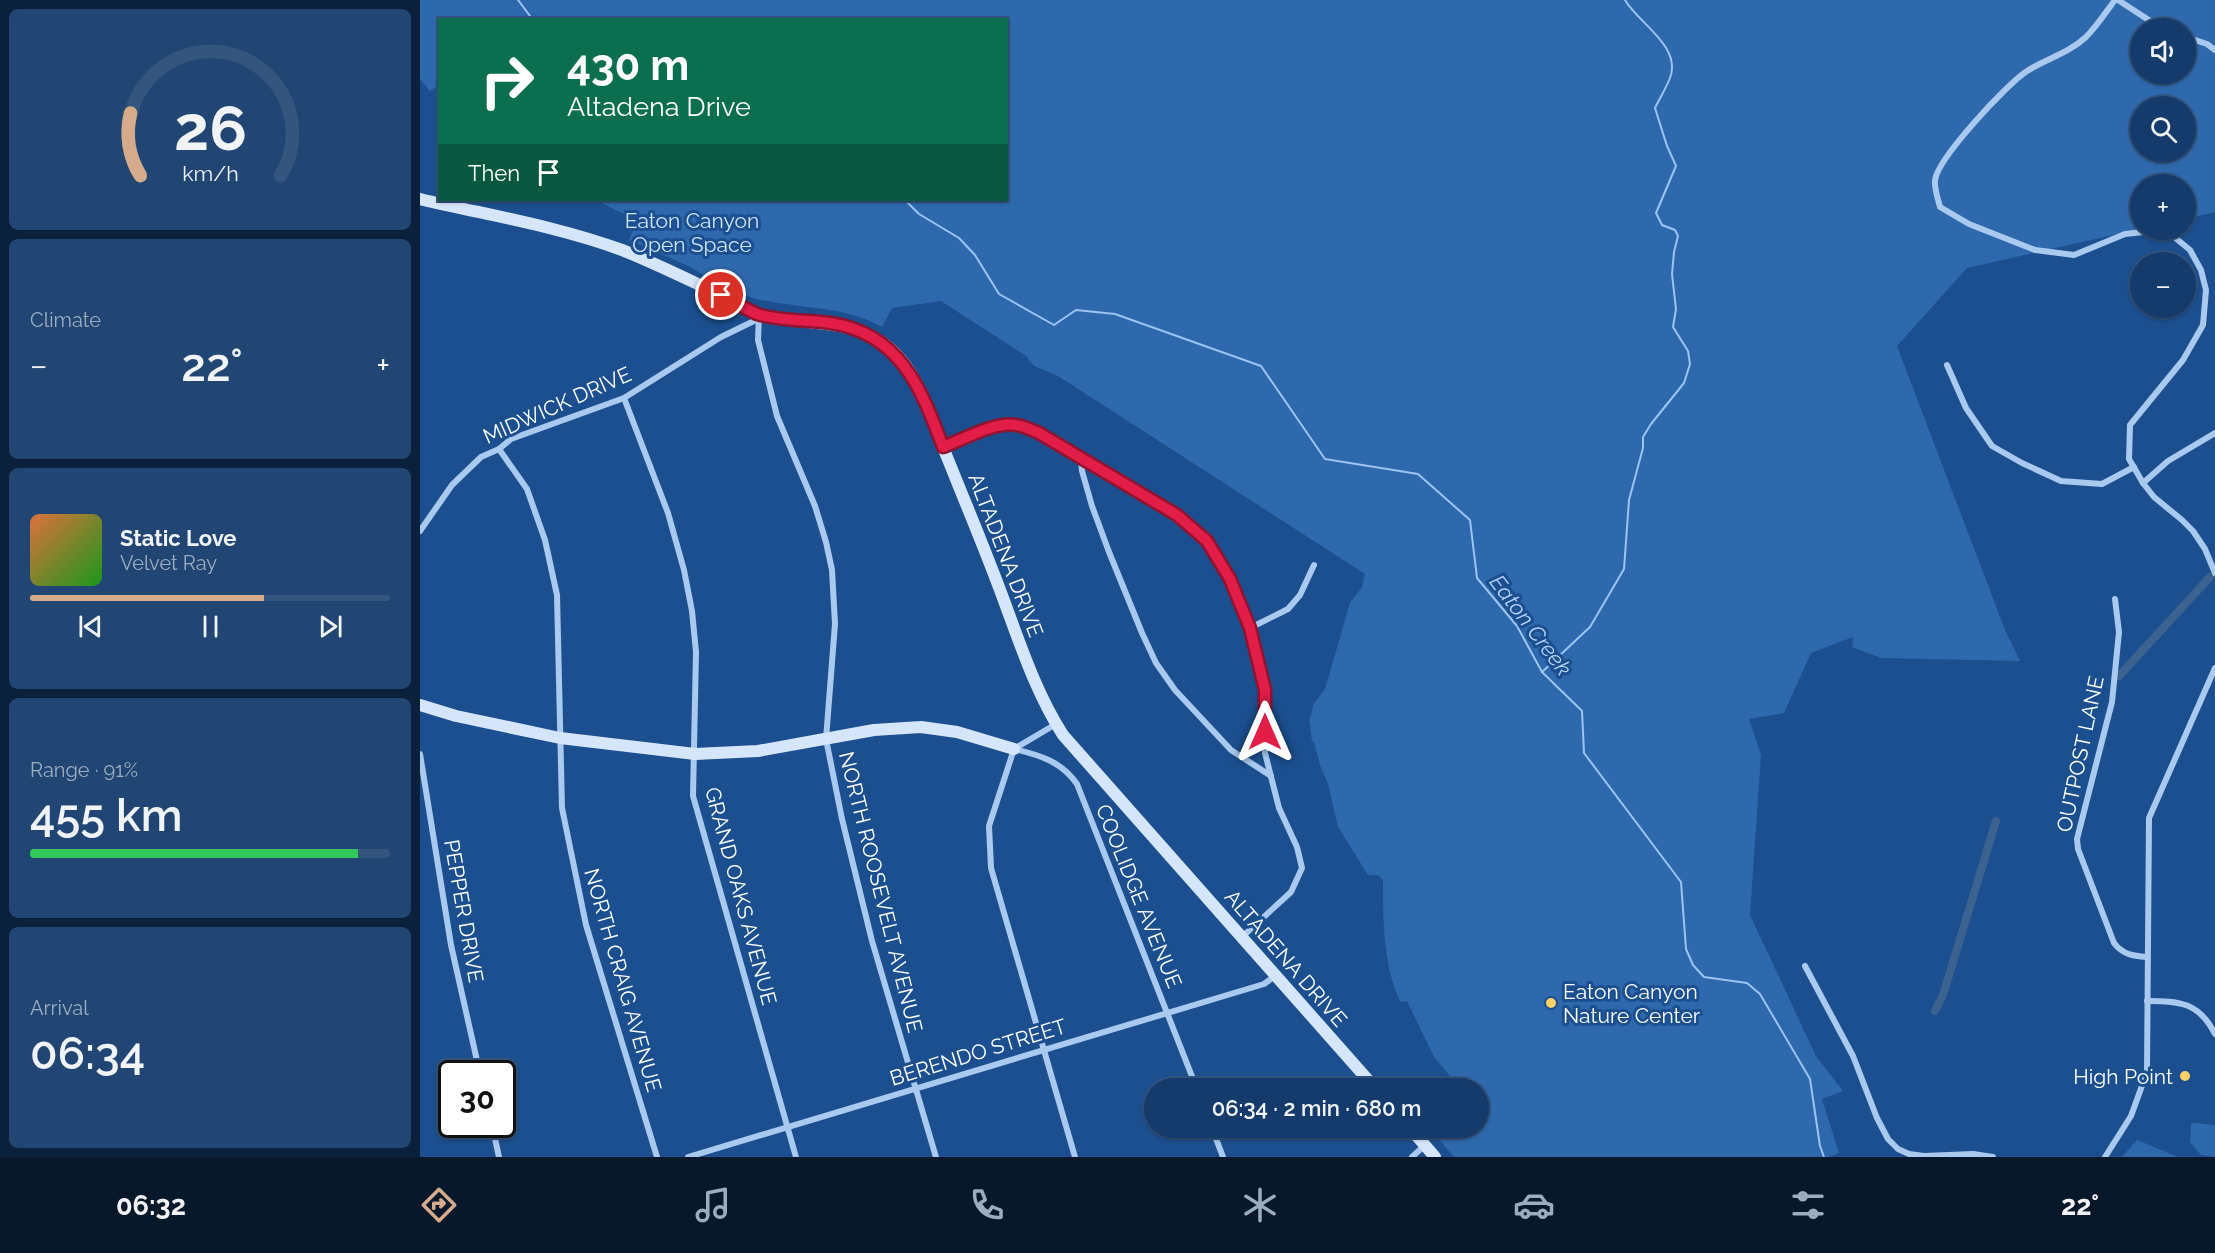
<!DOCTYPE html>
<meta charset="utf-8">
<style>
body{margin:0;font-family:Raleway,sans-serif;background:#214673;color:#f1f3f6;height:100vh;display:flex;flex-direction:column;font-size:22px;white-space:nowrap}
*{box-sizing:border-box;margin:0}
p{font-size:20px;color:#9dadc1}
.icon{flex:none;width:33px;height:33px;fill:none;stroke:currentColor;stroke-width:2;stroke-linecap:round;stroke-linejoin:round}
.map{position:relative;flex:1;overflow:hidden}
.drawer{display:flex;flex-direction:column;gap:9px;padding:9px;background:#0b203b;width:420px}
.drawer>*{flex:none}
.banner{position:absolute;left:18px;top:18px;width:570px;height:183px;border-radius:0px;box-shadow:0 2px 4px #0004,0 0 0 2px #33557e;background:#0b6e4f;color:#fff;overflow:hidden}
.buttons{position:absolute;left:1710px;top:18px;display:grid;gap:12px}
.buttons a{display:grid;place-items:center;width:66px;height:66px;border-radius:50%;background:#143b6b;box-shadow:0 2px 4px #0004,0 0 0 2px #33557e;font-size:30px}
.speed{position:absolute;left:18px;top:1060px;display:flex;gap:12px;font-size:30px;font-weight:700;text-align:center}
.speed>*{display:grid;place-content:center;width:78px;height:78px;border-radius:50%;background:#143b6b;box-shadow:0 2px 4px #0004,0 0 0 2px #33557e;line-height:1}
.speed .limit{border:3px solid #111;border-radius:9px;background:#fff;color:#111}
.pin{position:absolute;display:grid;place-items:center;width:51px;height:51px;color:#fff;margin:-26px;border:3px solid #fff;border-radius:50%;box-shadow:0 2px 6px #0007}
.me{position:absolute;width:66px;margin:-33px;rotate:0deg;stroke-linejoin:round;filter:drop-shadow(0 0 4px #0008)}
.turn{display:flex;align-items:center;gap:21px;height:126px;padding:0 30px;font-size:27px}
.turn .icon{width:78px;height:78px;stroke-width:2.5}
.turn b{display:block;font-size:42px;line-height:51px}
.then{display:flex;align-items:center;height:57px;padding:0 30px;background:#0003;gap:12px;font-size:22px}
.big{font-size:45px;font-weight:600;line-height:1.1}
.drawer .widget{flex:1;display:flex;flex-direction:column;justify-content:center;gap:9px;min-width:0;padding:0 21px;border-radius:9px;background:#214673}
.drawer .dial{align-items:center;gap:0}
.dial svg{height:156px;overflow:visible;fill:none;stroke:#33557e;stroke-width:7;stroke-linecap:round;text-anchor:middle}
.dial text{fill:#f1f3f6;stroke:none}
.song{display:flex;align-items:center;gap:18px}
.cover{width:72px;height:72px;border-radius:9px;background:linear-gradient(135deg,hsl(20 70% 55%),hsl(120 70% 35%))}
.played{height:6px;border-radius:3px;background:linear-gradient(90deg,#d6ab8b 65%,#33557e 65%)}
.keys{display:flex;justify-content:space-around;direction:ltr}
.heat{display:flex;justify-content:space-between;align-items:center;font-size:33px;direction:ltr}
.charge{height:9px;border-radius:4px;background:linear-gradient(90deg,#34c759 91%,#33557e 0)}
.trip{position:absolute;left:724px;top:1078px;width:345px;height:60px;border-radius:30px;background:#143b6b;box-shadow:0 2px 4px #0004,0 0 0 2px #33557e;font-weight:600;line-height:60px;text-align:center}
.dock{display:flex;height:96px;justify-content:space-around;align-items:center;background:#08182b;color:#9dadc1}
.dock .icon{width:42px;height:42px}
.dock .active{color:#d6ab8b}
.dock b{font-size:27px;color:#f1f3f6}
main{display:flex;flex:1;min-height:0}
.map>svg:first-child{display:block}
</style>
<main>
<section class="drawer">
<div class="widget dial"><svg viewBox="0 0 100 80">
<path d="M14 69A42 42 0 1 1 86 69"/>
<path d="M14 69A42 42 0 0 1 9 37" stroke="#d6ab8b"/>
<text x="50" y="56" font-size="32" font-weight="700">26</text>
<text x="50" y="72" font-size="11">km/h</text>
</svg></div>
<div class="widget"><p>Climate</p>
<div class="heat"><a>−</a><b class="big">22°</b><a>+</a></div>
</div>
<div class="widget">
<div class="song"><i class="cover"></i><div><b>Static Love</b><p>Velvet Ray</p></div></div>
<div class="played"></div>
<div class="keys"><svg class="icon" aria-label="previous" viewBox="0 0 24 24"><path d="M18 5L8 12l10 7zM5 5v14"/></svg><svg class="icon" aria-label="pause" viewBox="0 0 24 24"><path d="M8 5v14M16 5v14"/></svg><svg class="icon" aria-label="next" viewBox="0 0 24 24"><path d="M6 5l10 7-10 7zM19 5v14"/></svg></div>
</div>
<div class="widget"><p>Range · 91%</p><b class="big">455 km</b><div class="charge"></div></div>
<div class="widget"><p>Arrival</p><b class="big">06:34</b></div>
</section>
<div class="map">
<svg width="1795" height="1157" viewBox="0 0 1795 1157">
<rect width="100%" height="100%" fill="#1b4f8f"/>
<g fill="#2e69ad" fill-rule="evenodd">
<path d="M0 0H1795V212L1766 219V184H1720V229L1547 268 1477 346 1585 630 1600 661 1461 658 1432 647 1433 637 1391 653 1364 713 1329 719 1341 755 1330 915 1396 1056 1423 1091 1402 1099 1419 1153 1409 1157H1034L1009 1128H1059V1089H1041L1014 1057 987 1001 981 1002C963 970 963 916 963 880L958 875H948L918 827 908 784 900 765 894 742 892 741 889 717H891L893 705 905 689 930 603 942 587 945 574 638 376 614 366 606 356 521 301 472 308 462 327C421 304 374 310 330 297 308 290 288 277 268 266 249 257 229 249 209 240L217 221 176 200H586V20H20L19 85 10 91 0 79ZM1720 28H1766V74H1720ZM1720 106H1766V152H1720Z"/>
<polygon points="1774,1123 1795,1125 1795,1157 1781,1155 1770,1142 1771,1124"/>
<polygon points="1717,1140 1758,1157 1702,1157"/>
</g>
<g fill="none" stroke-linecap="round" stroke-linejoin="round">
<g stroke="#9cc4f0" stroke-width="2">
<polyline points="98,0 113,20"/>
<polyline points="485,200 499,214 539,238 555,255 579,294 634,325 656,310 695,314 841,366 905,459 998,474 1050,520 1057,578 1097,626 1122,672 1162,711 1164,753 1261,882 1266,949 1273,965 1284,977 1327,983 1340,994 1390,1079 1400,1146 1404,1157"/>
<path d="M1122 672 1170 627 1204 569 1209 500 1223 448V437L1231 424 1264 383 1270 364 1268 351 1253 327 1256 309 1252 274 1254 252 1258 236 1255 230 1242 225 1236 213 1256 166 1247 146 1235 108C1240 98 1246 88 1250 78 1262 46 1218 23 1205 0"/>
</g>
<g stroke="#3c6290" stroke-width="8">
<polyline points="1699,676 1790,577"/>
<polyline points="1515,1011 1523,995 1576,821"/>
</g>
<g stroke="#a9c9ee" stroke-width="6">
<path d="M1695 0C1686 12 1677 26 1666 37 1649 53 1626 59 1607 71 1587 84 1518 158 1515 180 1514 188 1518 199 1520 207L1549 224 1615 250 1654 255 1705 234 1733 231 1753 236 1770 250 1781 270 1786 290 1783 325 1763 360 1710 425 1709 459 1723 483 1734 497 1762 520 1773 531 1785 549 1795 573"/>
<polyline points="1698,0 1741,28"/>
<polyline points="1766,37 1787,44 1795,50"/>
<polyline points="339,315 338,340 357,416 395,506 406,542 412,570 415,624 406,739 422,819 452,941 516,1157"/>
<polyline points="1527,365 1546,408 1572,446 1602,463 1641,481 1682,484 1714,467"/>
<polyline points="204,398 248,513 264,570 272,611 276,652 273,796 376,1157"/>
<path d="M523 447C542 440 576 421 596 425 604 426 611 430 619 433L757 515 787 541 810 580 830 628 845 690V753L859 808 877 847 882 868 871 892 822 937"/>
<polyline points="79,449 107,489 125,540 137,595 142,808 166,925 237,1157"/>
<polyline points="661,459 662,471 672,506 689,552 722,633 736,663 755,690 811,750 851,776"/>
<polyline points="1723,483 1748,461 1795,433"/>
<polyline points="0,531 32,485 61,457 79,449 91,439 204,398 301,337 334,321 339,315"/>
<path d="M1695 599 1699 632 1692 702 1657 839 1658 849 1694 943C1703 955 1714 956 1727 957"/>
<polyline points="830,628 868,609 880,595 894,565"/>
<polyline points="636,724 594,749 569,826 571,868 655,1157"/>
<path d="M594 749C620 755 642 762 657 784L777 1089"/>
<polyline points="0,754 31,945 60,1074"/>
<polyline points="1385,966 1433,1056 1457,1118 1468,1139 1478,1149 1489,1154 1504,1156 1553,1154 1573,1157"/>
<path d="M1727 1001C1759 1001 1779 1002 1795 1034"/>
<polyline points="72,1125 79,1157"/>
<polyline points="792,1128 803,1157"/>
<polyline points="268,1157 844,984 855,976"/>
<polyline points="992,1157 1005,1145"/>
<polyline points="1685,1157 1711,1116 1727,1072 1729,818 1795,668"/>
</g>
<g stroke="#d6e6fa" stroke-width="12">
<path d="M0 199C67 215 137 226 202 250 235 263 267 279 299 294 312 301 326 311 341 315 397 329 453 313 490 372 506 398 515 429 527 457 544 499 561 540 577 582 597 634 613 688 643 735L956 1089"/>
<polyline points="0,705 36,716 140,738 275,754 338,751 454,730 501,727 537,732 594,749"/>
<polyline points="990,1128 1015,1157"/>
</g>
</g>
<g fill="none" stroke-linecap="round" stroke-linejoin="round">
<defs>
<path id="route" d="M301 295C313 301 325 309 337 314 358 321 388 320 410 323 480 333 501 388 523 447 542 440 575 421 596 425 604 426 611 430 619 433L757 515 787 541 810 579 830 628 845 690V732"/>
</defs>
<use href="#route" stroke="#92132f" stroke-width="15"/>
<use href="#route" stroke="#e11d48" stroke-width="10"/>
</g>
<g fill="#ffd166" stroke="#1b4f8f" stroke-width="2">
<circle cx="1131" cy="1003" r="6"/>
<circle cx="1765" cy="1076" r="6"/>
</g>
<g text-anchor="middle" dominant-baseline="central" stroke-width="6" stroke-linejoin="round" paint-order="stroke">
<g font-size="21" fill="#cfe3fa" stroke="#1b4f8f">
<text x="272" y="220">Eaton Canyon<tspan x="272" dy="24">Open Space</tspan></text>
</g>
<g font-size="21" fill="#fff" stroke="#1b4f8f">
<text transform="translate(137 405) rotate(-24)">MIDWICK DRIVE</text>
<text transform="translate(586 555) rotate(69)">ALTADENA DRIVE</text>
<text transform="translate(1660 754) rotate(-78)">OUTPOST LANE</text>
<text transform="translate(461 892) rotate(76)">NORTH ROOSEVELT AVENUE</text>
<text transform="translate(321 896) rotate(75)">GRAND OAKS AVENUE</text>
<text transform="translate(719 896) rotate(68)">COOLIDGE AVENUE</text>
<text transform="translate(44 911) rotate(80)">PEPPER DRIVE</text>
<text transform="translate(866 958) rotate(49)">ALTADENA DRIVE</text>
<text transform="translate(203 980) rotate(74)">NORTH CRAIG AVENUE</text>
<text transform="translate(558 1052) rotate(-17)">BERENDO STREET</text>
</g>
<g font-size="21" fill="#fff" stroke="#1b4f8f" text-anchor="start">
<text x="1143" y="991">Eaton Canyon<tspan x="1143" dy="24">Nature Center</tspan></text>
<text x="1753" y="1076" text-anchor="end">High Point</text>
</g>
<g font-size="22" font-style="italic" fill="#b5d3f5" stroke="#1b4f8f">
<text transform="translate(1111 625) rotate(53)">Eaton Creek</text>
</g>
</g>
</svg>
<div class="buttons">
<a><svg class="icon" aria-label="sound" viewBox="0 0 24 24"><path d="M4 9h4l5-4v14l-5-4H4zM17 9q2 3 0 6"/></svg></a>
<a><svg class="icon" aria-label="search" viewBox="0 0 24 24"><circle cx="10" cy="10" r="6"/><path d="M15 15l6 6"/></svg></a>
<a>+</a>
<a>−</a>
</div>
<div class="speed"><div class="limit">30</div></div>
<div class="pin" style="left:301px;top:295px;background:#d93025"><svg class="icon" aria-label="arrive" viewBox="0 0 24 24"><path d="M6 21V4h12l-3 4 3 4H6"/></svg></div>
<svg class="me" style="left:845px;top:732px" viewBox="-20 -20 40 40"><path d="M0-17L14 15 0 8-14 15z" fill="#e11d48" stroke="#fff" stroke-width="4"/></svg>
<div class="trip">06:34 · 2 min · 680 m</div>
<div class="banner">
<div class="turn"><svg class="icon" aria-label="right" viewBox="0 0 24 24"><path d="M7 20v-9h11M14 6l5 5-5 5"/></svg><div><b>430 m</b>Altadena Drive</div></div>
<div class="then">Then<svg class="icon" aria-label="arrive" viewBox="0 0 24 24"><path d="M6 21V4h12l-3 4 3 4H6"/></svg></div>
</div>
</div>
</main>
<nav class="dock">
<b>06:32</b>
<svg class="icon active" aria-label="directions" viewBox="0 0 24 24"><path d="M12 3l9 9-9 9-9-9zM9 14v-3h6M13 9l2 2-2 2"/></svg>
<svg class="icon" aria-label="music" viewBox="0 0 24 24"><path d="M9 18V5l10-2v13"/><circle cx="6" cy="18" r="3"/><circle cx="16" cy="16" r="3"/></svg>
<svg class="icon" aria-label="phone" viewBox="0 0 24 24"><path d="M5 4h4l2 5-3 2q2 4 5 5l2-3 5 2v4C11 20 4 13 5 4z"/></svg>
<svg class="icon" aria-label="climate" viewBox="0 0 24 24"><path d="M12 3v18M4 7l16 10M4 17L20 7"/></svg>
<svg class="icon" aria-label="car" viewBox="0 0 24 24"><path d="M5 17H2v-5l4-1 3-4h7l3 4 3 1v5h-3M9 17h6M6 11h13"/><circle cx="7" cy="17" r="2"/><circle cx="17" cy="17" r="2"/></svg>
<svg class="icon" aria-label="filters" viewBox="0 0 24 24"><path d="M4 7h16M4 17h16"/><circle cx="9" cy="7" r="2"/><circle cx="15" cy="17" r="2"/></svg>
<b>22°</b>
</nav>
